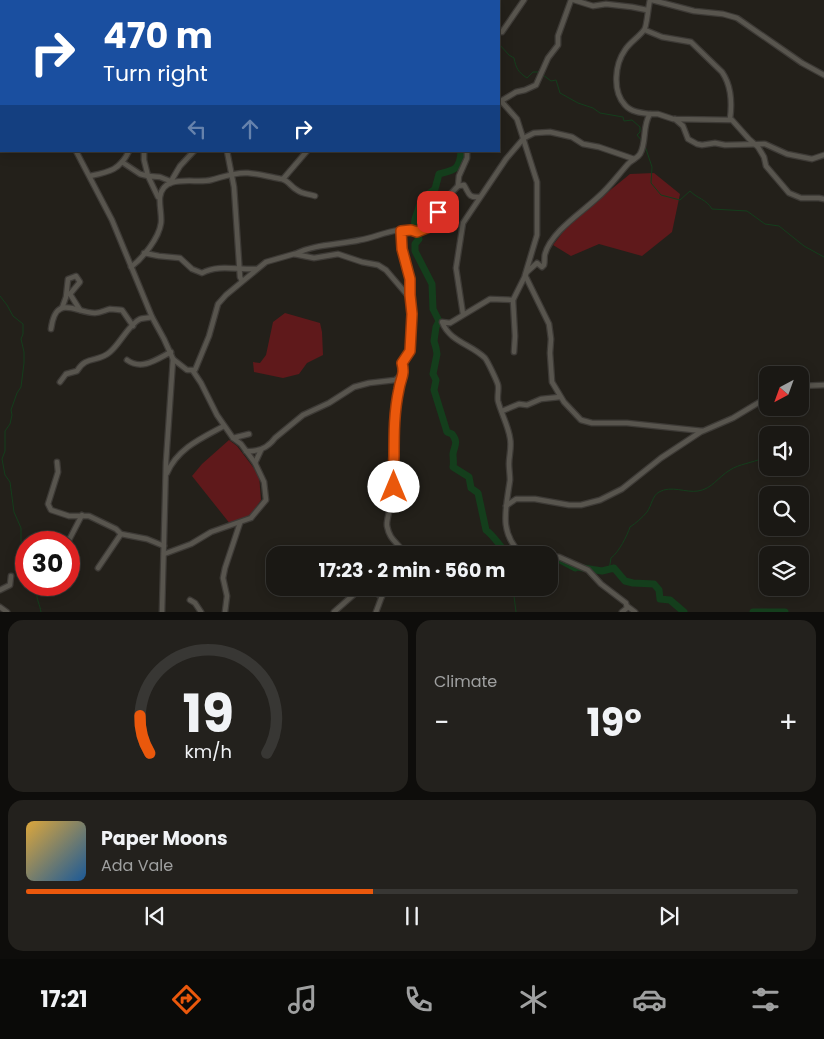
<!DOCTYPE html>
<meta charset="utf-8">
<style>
body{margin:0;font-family:Poppins,sans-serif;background:#23211d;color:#f1f3f6;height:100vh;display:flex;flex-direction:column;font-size:19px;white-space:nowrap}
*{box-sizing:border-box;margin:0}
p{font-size:16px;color:#9fa0a0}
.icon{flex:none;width:28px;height:28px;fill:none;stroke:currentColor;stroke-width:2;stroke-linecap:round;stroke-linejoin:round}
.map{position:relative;height:612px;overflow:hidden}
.drawer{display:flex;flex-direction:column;gap:8px;padding:8px;background:#0e0d0b;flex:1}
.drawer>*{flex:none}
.banner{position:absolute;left:0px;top:0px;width:500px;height:152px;box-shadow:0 2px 12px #0003,0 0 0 1px #383734;background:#1a4fa0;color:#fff;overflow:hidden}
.needle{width:32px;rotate:221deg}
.buttons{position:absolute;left:759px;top:366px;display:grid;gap:10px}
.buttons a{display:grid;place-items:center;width:50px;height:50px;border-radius:10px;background:#1a1814;box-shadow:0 2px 12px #0003,0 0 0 1px #383734;font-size:25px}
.speed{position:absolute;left:15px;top:531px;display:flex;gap:10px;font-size:25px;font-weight:700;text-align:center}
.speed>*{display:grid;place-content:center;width:65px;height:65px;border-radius:50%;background:#1a1814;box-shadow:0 2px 12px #0003,0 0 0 1px #383734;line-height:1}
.speed .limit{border:8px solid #d22;background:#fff;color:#111}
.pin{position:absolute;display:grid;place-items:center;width:42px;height:42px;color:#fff;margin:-21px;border-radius:10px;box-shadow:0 2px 8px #0006}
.me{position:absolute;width:55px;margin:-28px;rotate:0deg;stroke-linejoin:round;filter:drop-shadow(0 0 4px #0008)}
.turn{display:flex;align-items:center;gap:18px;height:105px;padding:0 20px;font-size:22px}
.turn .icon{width:65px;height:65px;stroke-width:2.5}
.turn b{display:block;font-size:35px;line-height:42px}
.lanes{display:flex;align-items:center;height:48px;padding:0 20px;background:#0003;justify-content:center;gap:25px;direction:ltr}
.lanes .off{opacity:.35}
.big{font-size:38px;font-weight:700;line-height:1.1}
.drawer .widget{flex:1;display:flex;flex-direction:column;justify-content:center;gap:8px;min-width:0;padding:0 18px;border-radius:15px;background:#23211d}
.drawer .dial{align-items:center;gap:0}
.dial svg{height:130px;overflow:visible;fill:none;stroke:#383734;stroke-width:7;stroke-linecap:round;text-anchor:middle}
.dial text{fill:#f1f3f6;stroke:none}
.song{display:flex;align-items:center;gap:15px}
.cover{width:60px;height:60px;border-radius:8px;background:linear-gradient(135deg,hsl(40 70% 55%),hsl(210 70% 35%))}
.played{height:5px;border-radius:2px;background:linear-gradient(90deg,#ea580c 45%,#383734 45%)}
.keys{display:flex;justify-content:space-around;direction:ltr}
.heat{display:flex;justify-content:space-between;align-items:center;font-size:28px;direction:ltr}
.drawer .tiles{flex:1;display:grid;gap:8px;grid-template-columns:1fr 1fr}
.widget:last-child{grid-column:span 2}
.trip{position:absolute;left:266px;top:546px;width:292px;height:50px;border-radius:15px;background:#1a1814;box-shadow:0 2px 12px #0003,0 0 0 1px #383734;font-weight:700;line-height:50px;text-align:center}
.dock{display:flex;height:80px;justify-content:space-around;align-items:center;background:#0a0a08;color:#9fa0a0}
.dock .icon{width:35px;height:35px}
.dock .selected{color:#ea580c}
.dock b{font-size:22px;color:#f1f3f6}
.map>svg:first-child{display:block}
</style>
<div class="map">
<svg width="824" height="612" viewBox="0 0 824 612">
<rect width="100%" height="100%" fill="#23201a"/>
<g fill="#5f191b">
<polygon points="654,173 680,194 672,232 642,256 599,244 571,256 553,245 570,223 630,174"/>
<polygon points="285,313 320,323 322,332 323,355 307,363 299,374 283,378 254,372 253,362 260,363 266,355 273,322"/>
<polygon points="229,440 237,446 259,475 261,500 250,516 231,525 192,476 202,464"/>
</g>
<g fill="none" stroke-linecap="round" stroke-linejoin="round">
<g stroke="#143e1c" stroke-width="1">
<polyline points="457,0 457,1"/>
<polyline points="413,1 413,0"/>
<path d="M499 44 509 55 514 58C516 68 518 72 527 78L533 72H541"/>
<polyline points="543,75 551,81 556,80 560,93 578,103 593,108 600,113 623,117 624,121 632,120 640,127 640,132 637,135 642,141"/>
<path d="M645 146 652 167 651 183 661 195 680 200 690 191C698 199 706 199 712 209L747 211 765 224 779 226 804 246 824 257"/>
<polyline points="0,296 7,305 13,316 23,324 23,334 21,339 24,352 24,363 21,387 17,393 11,410 12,415 10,424 5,431 5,451 2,459 5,475 10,482 14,512 21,528 21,541 25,549 23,554 26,558"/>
<polyline points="800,462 804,463"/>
<polyline points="26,565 26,570"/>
<path d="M609 570 611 558C619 552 627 536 630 527 636 523 642 518 647 512 652 505 652 496 659 492 671 485 686 493 698 491 712 489 718 477 730 470 739 464 752 463 763 458L768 459"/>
<path d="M30 585V587L37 592C36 600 40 604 41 612"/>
<polyline points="513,588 516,612"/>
</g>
<g stroke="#143e1c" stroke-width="7">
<polyline points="399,1 399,0"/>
<path d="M461 151C460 170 454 170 439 174L435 189 427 195 420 204 415 219 414 229 419 239 415 244V251L432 284 433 309 439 321 436 327 434 341 436 348 437 354 433 374 436 380 434 390 447 432 452 434C459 443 454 446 453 454 453 459 454 462 453 467L469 477 471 488 478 493 486 530C494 536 498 544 505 551L506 555"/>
<polyline points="550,559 560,560 575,568 577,567 602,571 614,568 625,581 633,583 654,584 659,590 660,599 670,600 684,612"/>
<polyline points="753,612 785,612"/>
</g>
<defs>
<g id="minor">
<polyline points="574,0 593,6 606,4 632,7 647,10"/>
<polyline points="652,0 694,11 723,14 737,18 802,63 824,75"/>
<polyline points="87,1 88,0"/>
<polyline points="474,1 474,0"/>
<path d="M645 30 662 37 691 42 722 72C731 85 732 104 730 119"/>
<polyline points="499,31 502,32 524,0"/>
<polyline points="0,44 1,46"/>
<polyline points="501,101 516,92 525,90 536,85 548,58 558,45 558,36 571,0"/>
<polyline points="499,102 501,101 517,119 537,182 537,235 525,275 549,324 551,339 550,353 552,382 564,402 581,420 592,423 627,423 703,431 733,418 768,397"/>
<path d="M650 114C641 113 631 112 625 105 612 91 615 64 625 50 630 42 639 37 644 30 647 27 648 7 650 0"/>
<polyline points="675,119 683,126 688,139 697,144 702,145 715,143 725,145 765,144 787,154 812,159 824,155"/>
<polyline points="76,151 112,220 152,317 164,339 173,359 166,462 162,612"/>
<polyline points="227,151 234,187 240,277 242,281"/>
<polyline points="122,162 140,174 148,176 144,160 144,151"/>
<path d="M90 176C109 172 120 170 129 151"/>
<polyline points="283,179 307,151"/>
<polyline points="170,183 180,166 194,151"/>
<path d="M458 186 464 185C469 193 468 198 479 197"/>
<polyline points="158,197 148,176 160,177 170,181"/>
<path d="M401 231 402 249 410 279V295L412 314 410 351 402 363C406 378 396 395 394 411 391 441 397 470 392 500 391 508 386 519 387 526 390 542 399 542 405 555"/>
<path d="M144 253 159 256 180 258 192 269 202 273C218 264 238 270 256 269"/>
<path d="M295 254C315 244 338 245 360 240 379 237 397 225 417 232L432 226 437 221 440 205 458 186 459 176 467 158V151"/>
<path d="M131 267C143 258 159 238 161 223 162 215 159 205 160 197 163 173 196 184 211 180 223 177 234 172 248 173 259 174 271 177 282 179 289 181 291 187 297 190 302 194 309 194 315 196"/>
<path d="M513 300 490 299 450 323 442 322C450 342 471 344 485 358 488 362 497 381 498 385 499 390 497 396 498 401 501 413 508 425 510 438 512 447 509 455 509 464 509 469 510 475 510 480 506 509 498 532 522 555"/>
<polyline points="62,308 66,297 68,279 76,276 80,282 70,294 80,310"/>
<polyline points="463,314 456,268 463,223 506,159 524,138 534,133 550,132 572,137 583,144 599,147 634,159"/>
<path d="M51 329C56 293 75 313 95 313 101 313 105 310 110 309 114 309 118 310 122 310L133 326"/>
<path d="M514 352 515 336 513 300 527 272 537 263 542 267 544 265C545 262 544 257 545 254 551 232 581 213 597 198 609 188 618 175 628 164 631 160 637 159 640 154 647 142 642 126 650 114H658L673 119 732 120 749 139 758 147 764 157 766 166 789 193 801 198H819L824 199"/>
<polyline points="173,359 187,370 195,370 209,336 218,304 226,295 266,262 294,254 314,258 338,254 362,262 378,265 386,270 409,297"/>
<path d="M127 360C142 371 157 359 171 352"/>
<path d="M60 382 66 374 77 371C86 355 98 363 110 352 120 344 129 324 140 319 143 318 148 318 152 317"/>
<polyline points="800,386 824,385"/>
<polyline points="502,411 519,404 527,405 541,399 560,397"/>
<polyline points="233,438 249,434"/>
<path d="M246 451C257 452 268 448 275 438L303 415 329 403 354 387 369 383 395 380 403 374"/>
<polyline points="57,462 58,472 48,504 51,510 69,516 89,516 116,529 121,534 147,539 164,546"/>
<polyline points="255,463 261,450"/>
<path d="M167 473C178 448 202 438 224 426"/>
<polyline points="506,506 516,499 535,499 569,505 581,505 600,500 622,489 661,458 702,431"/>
<polyline points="68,542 82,515"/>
<polyline points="164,554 191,544 211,532 251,518 266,500 264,482 255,463 241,444 233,438 217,415 201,383 193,371"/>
<polyline points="550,556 559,557 588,570 601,584 626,603 627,608 622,612"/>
<polyline points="98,568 121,534"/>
<polyline points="0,590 10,585 11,576"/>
<polyline points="190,600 195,603 201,612"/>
<polyline points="627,606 635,612"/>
<polyline points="0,607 7,612"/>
<polyline points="225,612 227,596 223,578 225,568 240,523"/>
<polyline points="334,612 359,590 373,592 382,596"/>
<polyline points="376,612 385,588"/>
</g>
</defs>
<use href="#minor" stroke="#3d3a36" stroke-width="7"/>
<use href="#minor" stroke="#58554e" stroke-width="4.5"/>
</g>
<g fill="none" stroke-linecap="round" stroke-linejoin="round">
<defs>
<path id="route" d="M394 487C395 476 393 467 394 456 394 433 394 412 399 389 401 377 405 375 402 363L410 351 412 314 410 295V279L402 249 401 231 411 230 417 232 432 226 437 221 438 212"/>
</defs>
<use href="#route" stroke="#983908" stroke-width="12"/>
<use href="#route" stroke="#ea580c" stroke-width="9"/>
</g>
</svg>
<div class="buttons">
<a><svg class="needle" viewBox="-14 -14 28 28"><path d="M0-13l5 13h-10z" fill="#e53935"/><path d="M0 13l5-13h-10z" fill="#9fa0a0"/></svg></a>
<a><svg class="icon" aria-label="sound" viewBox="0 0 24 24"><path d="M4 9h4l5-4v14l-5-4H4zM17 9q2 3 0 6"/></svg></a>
<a><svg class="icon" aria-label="search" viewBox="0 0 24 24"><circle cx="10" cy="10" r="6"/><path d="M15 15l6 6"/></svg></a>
<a><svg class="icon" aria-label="layers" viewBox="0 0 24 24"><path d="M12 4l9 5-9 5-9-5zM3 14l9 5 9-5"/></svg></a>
</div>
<div class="speed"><div class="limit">30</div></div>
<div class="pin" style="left:438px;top:212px;background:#d93025"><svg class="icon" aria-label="arrive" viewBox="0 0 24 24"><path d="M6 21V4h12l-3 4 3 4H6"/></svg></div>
<svg class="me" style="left:394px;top:487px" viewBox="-20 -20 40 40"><circle r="19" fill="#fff"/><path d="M0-13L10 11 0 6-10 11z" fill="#ea580c"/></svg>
<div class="trip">17:23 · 2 min · 560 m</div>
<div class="banner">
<div class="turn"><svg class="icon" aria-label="right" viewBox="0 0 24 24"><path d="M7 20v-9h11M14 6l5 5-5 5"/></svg><div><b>470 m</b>Turn right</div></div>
<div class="lanes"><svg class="icon off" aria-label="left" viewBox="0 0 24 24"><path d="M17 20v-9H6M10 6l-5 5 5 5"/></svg><svg class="icon off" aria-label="ahead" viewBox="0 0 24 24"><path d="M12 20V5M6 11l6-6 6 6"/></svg><svg class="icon" aria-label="right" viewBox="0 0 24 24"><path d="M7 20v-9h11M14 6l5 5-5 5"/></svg></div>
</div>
</div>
<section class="drawer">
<div class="tiles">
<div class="widget dial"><svg viewBox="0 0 100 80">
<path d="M14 69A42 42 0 1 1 86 69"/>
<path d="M14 69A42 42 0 0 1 8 46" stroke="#ea580c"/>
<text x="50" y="56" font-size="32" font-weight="700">19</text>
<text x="50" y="72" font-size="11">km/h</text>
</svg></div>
<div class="widget"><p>Climate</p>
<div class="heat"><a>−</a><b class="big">19°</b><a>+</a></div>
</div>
<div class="widget">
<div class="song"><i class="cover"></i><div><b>Paper Moons</b><p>Ada Vale</p></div></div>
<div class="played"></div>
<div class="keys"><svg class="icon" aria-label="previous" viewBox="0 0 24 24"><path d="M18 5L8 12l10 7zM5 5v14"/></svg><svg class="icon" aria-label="pause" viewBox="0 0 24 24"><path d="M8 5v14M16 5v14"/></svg><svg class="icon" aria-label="next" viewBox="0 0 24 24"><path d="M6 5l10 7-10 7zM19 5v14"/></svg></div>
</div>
</div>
</section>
<nav class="dock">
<b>17:21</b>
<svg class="icon selected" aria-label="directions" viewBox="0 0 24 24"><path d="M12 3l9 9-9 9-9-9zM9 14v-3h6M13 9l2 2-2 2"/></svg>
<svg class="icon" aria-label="music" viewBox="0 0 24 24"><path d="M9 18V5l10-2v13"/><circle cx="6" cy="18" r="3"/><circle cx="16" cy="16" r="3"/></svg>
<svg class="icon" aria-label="phone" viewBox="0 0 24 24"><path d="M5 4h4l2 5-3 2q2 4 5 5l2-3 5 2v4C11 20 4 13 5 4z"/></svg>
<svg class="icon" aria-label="climate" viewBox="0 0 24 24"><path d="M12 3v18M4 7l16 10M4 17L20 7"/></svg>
<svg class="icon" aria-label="car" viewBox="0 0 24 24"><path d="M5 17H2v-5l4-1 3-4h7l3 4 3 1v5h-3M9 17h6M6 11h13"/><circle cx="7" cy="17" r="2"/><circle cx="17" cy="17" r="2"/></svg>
<svg class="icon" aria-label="filters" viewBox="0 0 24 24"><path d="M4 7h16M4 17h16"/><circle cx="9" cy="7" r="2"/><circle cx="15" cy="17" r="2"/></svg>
</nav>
